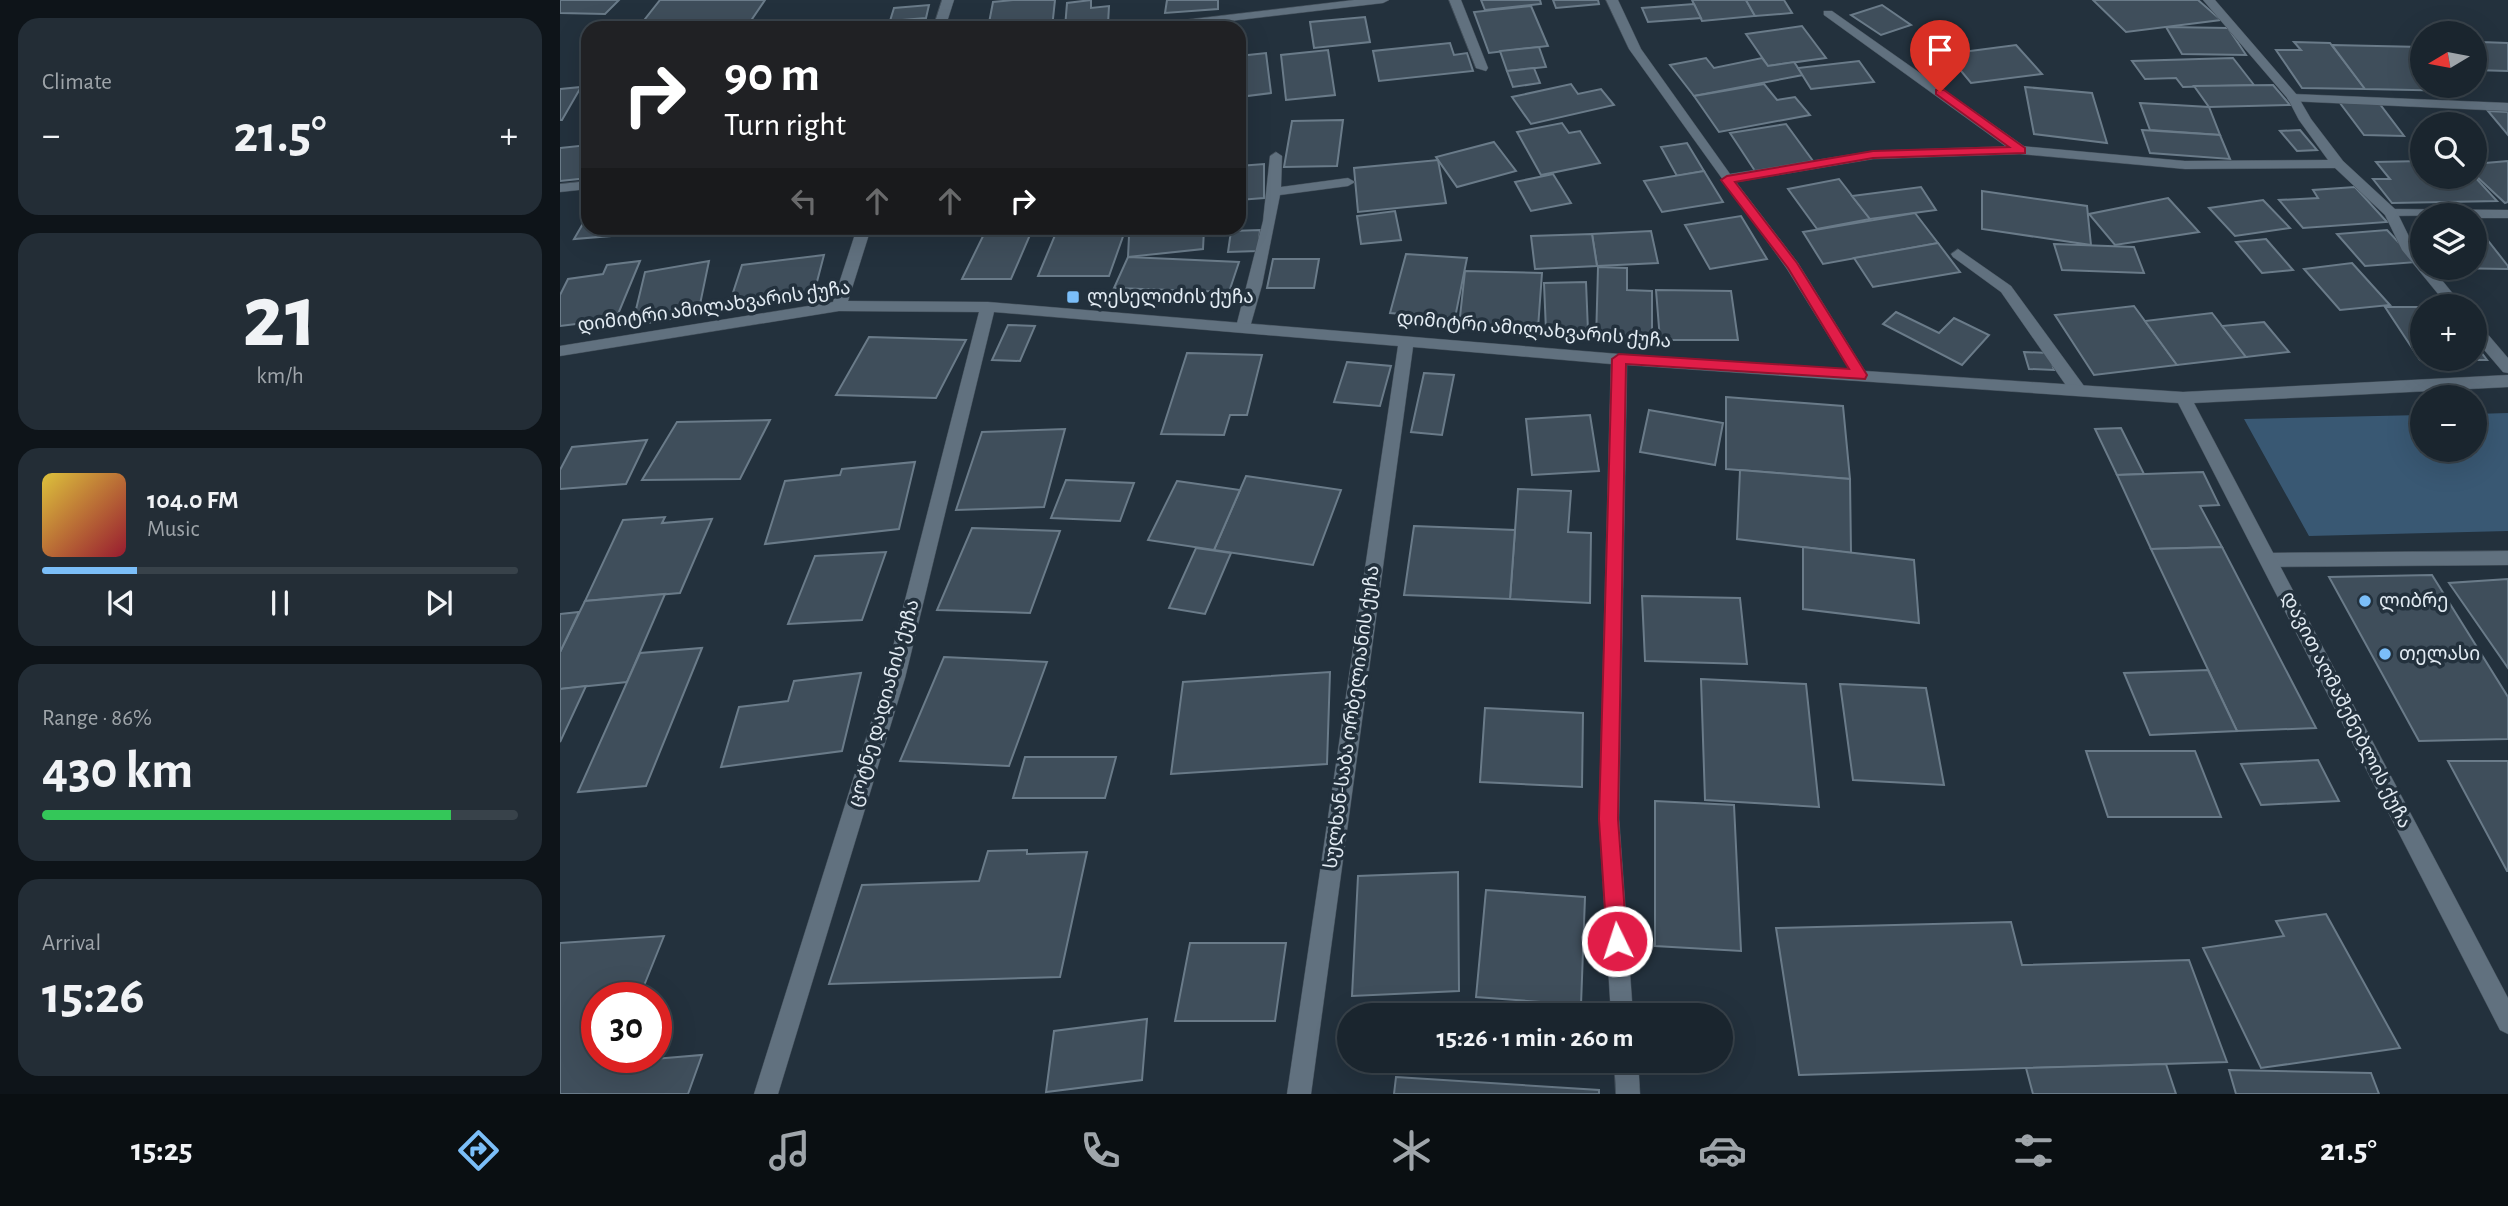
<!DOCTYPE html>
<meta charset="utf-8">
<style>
body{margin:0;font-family:"Alegreya Sans","Noto Sans Georgian",sans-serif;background:#232d36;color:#f1f3f6;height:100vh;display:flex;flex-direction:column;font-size:26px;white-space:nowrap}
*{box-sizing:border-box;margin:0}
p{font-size:23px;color:#9fa5aa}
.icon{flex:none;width:38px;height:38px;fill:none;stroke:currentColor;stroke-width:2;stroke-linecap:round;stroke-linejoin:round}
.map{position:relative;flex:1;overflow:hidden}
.sheet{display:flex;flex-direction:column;gap:18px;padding:18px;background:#0e1419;width:560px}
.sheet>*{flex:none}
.hud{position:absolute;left:21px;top:21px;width:665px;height:214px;border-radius:21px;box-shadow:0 7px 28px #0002,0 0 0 2px #38424a;background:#202124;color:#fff;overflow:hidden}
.needle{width:46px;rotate:260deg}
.fabs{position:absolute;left:1850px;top:21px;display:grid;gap:14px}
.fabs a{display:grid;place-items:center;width:77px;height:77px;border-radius:50%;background:#1a252e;box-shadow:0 7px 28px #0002,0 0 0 2px #38424a;font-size:35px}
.speed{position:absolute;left:21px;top:982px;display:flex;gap:14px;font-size:35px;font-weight:700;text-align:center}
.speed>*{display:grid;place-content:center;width:91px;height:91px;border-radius:50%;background:#1a252e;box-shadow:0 7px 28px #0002,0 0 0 2px #38424a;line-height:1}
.speed .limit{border:10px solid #d22;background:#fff;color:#111}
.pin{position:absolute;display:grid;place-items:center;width:60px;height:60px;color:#fff;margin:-72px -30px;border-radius:50% 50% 50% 0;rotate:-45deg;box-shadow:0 0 7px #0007}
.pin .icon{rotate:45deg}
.me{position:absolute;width:77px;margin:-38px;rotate:356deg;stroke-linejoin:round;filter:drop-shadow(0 0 5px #0008)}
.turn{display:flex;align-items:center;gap:24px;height:147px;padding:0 28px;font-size:32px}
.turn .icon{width:91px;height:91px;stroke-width:2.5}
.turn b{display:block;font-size:49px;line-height:60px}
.lanes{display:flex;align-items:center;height:66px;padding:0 28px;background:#0003;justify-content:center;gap:35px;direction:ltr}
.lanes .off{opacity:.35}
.big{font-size:52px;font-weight:700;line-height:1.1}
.sheet .widget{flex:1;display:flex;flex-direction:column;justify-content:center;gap:10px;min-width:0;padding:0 24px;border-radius:21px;background:#232d36}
.sheet .dial{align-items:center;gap:0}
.dial b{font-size:91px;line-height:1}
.song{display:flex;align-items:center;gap:21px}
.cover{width:84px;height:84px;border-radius:10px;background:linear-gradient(135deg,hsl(50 70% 55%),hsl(350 70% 35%))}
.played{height:7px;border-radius:4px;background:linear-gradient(90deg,#7bbef8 20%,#38424a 20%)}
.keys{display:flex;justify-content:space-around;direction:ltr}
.heat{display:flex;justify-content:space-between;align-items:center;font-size:38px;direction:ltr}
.charge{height:10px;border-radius:5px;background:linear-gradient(90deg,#34c759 86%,#38424a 0)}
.trip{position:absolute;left:777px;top:1003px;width:396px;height:70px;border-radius:35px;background:#1a252e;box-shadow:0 7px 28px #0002,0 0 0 2px #38424a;font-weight:700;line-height:70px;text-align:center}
.dock{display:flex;height:112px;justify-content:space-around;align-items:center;background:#0a0f12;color:#9fa5aa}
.dock .icon{width:49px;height:49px}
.dock .active{color:#7bbef8}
.dock b{font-size:32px;color:#f1f3f6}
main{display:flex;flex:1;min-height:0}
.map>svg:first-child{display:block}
</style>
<main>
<section class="sheet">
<div class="widget"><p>Climate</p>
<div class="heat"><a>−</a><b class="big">21.5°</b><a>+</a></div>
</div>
<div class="widget dial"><b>21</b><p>km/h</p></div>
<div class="widget">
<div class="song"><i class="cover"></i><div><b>104.0 FM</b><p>Music</p></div></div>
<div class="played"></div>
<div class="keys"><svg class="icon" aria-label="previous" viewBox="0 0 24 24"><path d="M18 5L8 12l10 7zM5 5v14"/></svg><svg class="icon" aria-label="pause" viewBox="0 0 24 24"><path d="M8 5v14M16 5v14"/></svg><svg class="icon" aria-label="next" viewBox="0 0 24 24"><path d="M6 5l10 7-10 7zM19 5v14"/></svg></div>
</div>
<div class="widget"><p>Range · 86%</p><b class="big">430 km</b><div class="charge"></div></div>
<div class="widget"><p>Arrival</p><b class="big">15:26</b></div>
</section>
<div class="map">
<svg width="1948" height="1094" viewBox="0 0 1948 1094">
<rect width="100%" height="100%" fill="#23313d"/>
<polygon fill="#395873" points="1948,413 1948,531 1749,536 1684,419 1862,415 1862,450 1914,450 1915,414"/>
<g fill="#3f4e5b" stroke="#6a7b89" stroke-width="2">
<polygon points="0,0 59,0 45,14 0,13"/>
<polygon points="100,0 205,0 188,25 78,28"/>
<polygon points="453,0 495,0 492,28 428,28 433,2"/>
<polygon points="531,0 531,8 549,6 548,24 505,28 507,3"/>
<polygon points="607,0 658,0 658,9 605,13"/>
<polygon points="921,0 980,0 981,4 925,10"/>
<polygon points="993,0 1038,0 1039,4 996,8"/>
<polygon points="1132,0 1186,0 1195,16 1142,21"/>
<polygon points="1186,0 1224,0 1232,13 1195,16"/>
<polygon points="1533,0 1638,0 1661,20 1566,32"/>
<polygon points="1134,4 1141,18 1088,22 1082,8"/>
<polygon points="369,5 366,18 330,21 334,8"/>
<polygon points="1322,5 1351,25 1321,35 1291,15"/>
<polygon points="971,6 988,46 929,53 914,12"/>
<polygon points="805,17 810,42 754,48 750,22"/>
<polygon points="1242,26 1266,58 1208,66 1186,34"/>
<polygon points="1606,27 1668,28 1686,55 1622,54"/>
<polygon points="1914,35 1921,42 1948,43 1948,71 1914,70"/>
<polygon points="1734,42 1770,43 1805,89 1742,88 1716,50 1741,50"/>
<polygon points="890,43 894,55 907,53 913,71 819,81 813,51"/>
<polygon points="1456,45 1482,74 1411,83 1387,54"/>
<polygon points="1772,45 1862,47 1862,86 1895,86 1899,91 1805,89"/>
<polygon points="979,47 986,67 947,71 940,51"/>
<polygon points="768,50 775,95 726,100 721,55"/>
<polygon points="706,53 711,93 679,97 679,56"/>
<polygon points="1146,58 1154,68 1202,58 1208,66 1234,62 1243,75 1134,96 1110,65"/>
<polygon points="1673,58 1694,85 1623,87 1616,78 1585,79 1572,61"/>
<polygon points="1299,61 1314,82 1251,89 1238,68"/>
<polygon points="974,68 980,83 953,87 947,71"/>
<polygon points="1011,84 1018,94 1041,89 1054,105 971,124 952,97"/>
<polygon points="1204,84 1217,100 1235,97 1250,115 1159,132 1134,96"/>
<polygon points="1713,85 1730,105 1649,107 1634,86"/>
<polygon points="21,87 2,120 0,120 0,89"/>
<polygon points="1465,87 1532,93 1547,143 1474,134"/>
<polygon points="1580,103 1649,107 1660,135 1590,130"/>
<polygon points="1780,103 1819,103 1844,136 1804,135"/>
<polygon points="1928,111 1948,112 1948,135"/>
<polygon points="783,120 777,166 724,167 732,121"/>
<polygon points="1002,123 1009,133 1020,131 1040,163 981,175 957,132"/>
<polygon points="1226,124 1253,161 1195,171 1170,133"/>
<polygon points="1582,130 1660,135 1670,159 1590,153"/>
<polygon points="1740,130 1757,150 1737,151 1720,131"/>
<polygon points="934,142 956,171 897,187 876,157"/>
<polygon points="1127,143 1144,171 1117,176 1101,147"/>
<polygon points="28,145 28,178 0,181 0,148"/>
<polygon points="878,160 886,203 798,212 794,168"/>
<polygon points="1862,161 1862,177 1914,176 1937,201 1832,203 1813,179 1830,179 1816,162"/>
<polygon points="1948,161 1948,202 1945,203 1914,174 1914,164"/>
<polygon points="704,164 704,198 679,200 679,166"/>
<polygon points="1144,171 1163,202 1102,212 1084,181"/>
<polygon points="993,174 1011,203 971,211 955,182"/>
<polygon points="1279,179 1310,219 1257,229 1228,189"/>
<polygon points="1361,187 1376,210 1310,219 1292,196"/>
<polygon points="1795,187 1827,222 1743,228 1719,200 1758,198 1753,190"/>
<polygon points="1422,191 1527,206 1531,245 1422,229"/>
<polygon points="1608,198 1639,232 1555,245 1529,214"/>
<polygon points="1703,200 1730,228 1675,236 1649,208"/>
<polygon points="835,211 841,240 801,244 797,216"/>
<polygon points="1355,213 1378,243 1263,264 1243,232"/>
<polygon points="28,215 28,228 91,228 88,233 14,239"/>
<polygon points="1181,216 1207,259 1150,269 1125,225"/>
<polygon points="1915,224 1948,266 1948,269 1885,268 1914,268"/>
<polygon points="427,228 473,228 451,279 402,279"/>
<polygon points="498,228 566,228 549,276 478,276"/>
<polygon points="644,229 643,249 568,257 569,236"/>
<polygon points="700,230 698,251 668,252 671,231"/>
<polygon points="1827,230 1857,262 1805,266 1777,234"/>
<polygon points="1091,231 1098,263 1037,266 1032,234"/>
<polygon points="1032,234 1037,266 975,269 971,236"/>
<polygon points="1706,239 1733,270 1702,273 1676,242"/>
<polygon points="1378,243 1400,272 1313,287 1294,258"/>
<polygon points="1494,244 1574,247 1584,273 1502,270"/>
<polygon points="846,254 907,258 895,318 830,313"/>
<polygon points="264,255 254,293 169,305 182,265"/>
<polygon points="568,257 679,262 669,292 554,288"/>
<polygon points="713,259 759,259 754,288 707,288"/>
<polygon points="80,261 56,319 0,326 0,295 8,279 43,274 47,265"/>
<polygon points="149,261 138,314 72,326 85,272"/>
<polygon points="1792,263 1830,305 1780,310 1744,269"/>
<polygon points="1038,267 1067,268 1067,290 1092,291 1092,343 1036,341"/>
<polygon points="905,271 982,273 978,328 899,326"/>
<polygon points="1026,282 1028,331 986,331 984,283"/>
<polygon points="1096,290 1171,291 1178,340 1100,340"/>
<polygon points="1574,306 1617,365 1534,375 1495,315"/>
<polygon points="1825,307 1862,307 1862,359 1914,359 1914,343 1927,360 1860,360"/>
<polygon points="1336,312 1379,333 1394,318 1429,335 1402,365 1323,324"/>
<polygon points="1652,313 1686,357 1617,365 1585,321"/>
<polygon points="1704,322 1729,352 1686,357 1662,326"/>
<polygon points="448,325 475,326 460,361 432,360"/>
<polygon points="309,337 406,340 376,398 276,395"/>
<polygon points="1464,352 1489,353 1494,370 1469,369"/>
<polygon points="627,353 702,355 687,415 670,415 664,435 601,434"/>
<polygon points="787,362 831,366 820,406 774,402"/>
<polygon points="864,373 894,375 882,435 851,432"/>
<polygon points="1166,397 1283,406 1290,479 1166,469"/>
<polygon points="1089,410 1163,423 1155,465 1080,452"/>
<polygon points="1030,415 1039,471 972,475 966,419"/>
<polygon points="210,420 180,479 82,480 117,422"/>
<polygon points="1561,428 1584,474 1557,475 1535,429"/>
<polygon points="505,429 484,507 396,510 422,432"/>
<polygon points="87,440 66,484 0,489 0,470 12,447"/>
<polygon points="355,462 339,529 205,544 225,481 280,475 282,469"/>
<polygon points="1180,470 1290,479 1291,553 1177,539"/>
<polygon points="1643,472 1659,505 1640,506 1662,547 1591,549 1557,475"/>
<polygon points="686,476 781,490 753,565 654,550"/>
<polygon points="506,480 574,483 560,521 491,518"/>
<polygon points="617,481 680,490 654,550 588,540"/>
<polygon points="958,489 1011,491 1008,532 1031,533 1030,603 950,599"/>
<polygon points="105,517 102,523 152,519 120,593 25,601 63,520"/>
<polygon points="854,526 955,530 950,599 844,595"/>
<polygon points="412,528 500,531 470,613 377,610"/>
<polygon points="1243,547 1354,560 1359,623 1243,609"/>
<polygon points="1662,547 1756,728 1677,731 1591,549"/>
<polygon points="636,548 671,553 645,614 609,608"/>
<polygon points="326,552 302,620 228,624 255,556"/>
<polygon points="1872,575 1948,697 1948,739 1859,741 1769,577"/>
<polygon points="1948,579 1948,668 1889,583"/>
<polygon points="105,594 67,682 0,689 0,652 25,601"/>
<polygon points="1082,596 1180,598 1187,664 1085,661"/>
<polygon points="19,612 0,652 0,614"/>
<polygon points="142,648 86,786 18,792 80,653"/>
<polygon points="384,657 487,662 449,766 340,761"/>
<polygon points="1648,670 1677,731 1590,735 1564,673"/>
<polygon points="770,672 767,764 611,774 623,682"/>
<polygon points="301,673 282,751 161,767 179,707 228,701 234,681"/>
<polygon points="1141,679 1246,684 1259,807 1145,800"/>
<polygon points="1280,684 1366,688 1384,785 1293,780"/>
<polygon points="26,686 0,742 0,689"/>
<polygon points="925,708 1023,713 1022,787 920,782"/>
<polygon points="1526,751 1635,751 1661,817 1548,817"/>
<polygon points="465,757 556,757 545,798 453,798"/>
<polygon points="1758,760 1779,801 1701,805 1681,764"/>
<polygon points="1888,761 1948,761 1948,871 1947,871"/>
<polygon points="1095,801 1174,805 1181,951 1095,946"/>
<polygon points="467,850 467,854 527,852 500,977 269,984 302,885 419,881 428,851"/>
<polygon points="898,872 899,991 792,996 798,876"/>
<polygon points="926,890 1025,897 1021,1005 916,997"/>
<polygon points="1766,914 1840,1048 1701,1068 1643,948 1724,936 1716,921"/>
<polygon points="1451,922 1462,965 1629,960 1667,1062 1239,1075 1216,928"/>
<polygon points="104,936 79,998 37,998 37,1057 72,1057 71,1061 142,1055 128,1094 0,1094 0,943"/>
<polygon points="630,943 726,943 715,1021 615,1021"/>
<polygon points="587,1019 582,1080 486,1092 494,1031"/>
<polygon points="1606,1064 1616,1094 1473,1094 1466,1068"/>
<polygon points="1669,1070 1811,1073 1819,1094 1676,1094"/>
<polygon points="836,1077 1039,1090 1039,1094 834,1094"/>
</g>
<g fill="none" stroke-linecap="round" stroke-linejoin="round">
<defs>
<g id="service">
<polygon points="889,0 901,0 928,68 926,71 916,68"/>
<polygon points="1264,11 1272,11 1465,147 1465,153 1455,153 1264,15"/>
<polygon points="1733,94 1948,103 1948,111 1729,101 1727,98"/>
<polygon points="716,152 722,156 721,187 788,178 795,182 788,186 720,195 702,285 690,327 683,332 676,327 703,221 710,156"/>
<polygon points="28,181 28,189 0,192 0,184"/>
<polygon points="1831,209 1948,210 1948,218 1914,218 1914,215 1826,216 1826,210"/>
<polygon points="1398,249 1451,286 1524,386 1526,390 1524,394 1512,394 1441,292 1393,257 1391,254"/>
<polygon points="1948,551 1948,565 1708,567 1702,565 1699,560 1702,555 1708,553"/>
</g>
<g id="minor">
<polygon points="382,0 394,0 385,28 373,28"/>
<polygon points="794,0 829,0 823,3 611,28 576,28 582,25"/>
<polygon points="1046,0 1058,0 1081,49 1170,174 1313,151 1460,146 1625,161 1768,160 1739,120 1728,99 1643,0 1655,0 1737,95 1751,119 1783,161 1836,210 1853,245 1862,256 1862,268 1872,268 1903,306 1888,306 1842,250 1825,215 1775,168 1625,169 1460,154 1313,159 1176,182 1238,263 1305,371 1623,392 1948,375 1948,387 1634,403 1948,998 1948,1034 1940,1030 1618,403 1067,365 1059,819 1073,1015 1051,1015 1039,819 1051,364 853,347 751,1094 727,1094 838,346 434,312 345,678 218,1094 194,1094 325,678 419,312 279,311 0,356 0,346 273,302 297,228 311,228 288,301 428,302 1059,354 1289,369 1227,269 1069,49"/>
<polygon points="1914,323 1919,324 1948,358 1948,373 1943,372 1914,338"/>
<polygon points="1054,1060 1078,1060 1080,1094 1056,1094"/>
</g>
</defs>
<use href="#service" stroke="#434f5a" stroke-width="1"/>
<use href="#minor" stroke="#434f5a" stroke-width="1"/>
<use href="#service" fill="#61717f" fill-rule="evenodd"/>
<use href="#minor" fill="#61717f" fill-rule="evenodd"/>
</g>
<polygon fill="#e11d48" stroke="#92132f" stroke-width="2" points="1376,90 1384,90 1465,148 1465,153 1313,158 1175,182 1237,263 1307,375 1305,379 1066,364 1058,819 1067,941 1064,948 1057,951 1050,948 1047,941 1039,819 1052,359 1059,354 1289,369 1228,268 1161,180 1167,176 1313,151 1449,147 1376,94"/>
<g fill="#7bbef8" stroke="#23313d" stroke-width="2.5">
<rect x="506" y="290" width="14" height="14" rx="3.5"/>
<circle cx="1805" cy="601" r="7"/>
<circle cx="1825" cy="654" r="7"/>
</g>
<g text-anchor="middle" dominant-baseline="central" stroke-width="7" stroke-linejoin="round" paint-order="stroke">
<g font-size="19" fill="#e1eaf2" stroke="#23313d" text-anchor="start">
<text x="527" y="297">ლესელიძის ქუჩა</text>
<text x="1819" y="601">ლიბრე</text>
<text x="1839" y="654">თელასი</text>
</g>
<g font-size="19" fill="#e1eaf2" stroke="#23313d">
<text transform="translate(154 307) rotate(-8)">დიმიტრი ამილახვარის ქუჩა</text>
<text transform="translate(974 330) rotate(5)">დიმიტრი ამილახვარის ქუჩა</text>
<text transform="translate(324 703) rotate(-74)">ცოტნე დადიანის ქუჩა</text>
<text transform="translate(1786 710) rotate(63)">დავით აღმაშენებლის ქუჩა</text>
<text transform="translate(792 717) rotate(-82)">სულხან-საბა ორბელიანის ქუჩა</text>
</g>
</g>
</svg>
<div class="fabs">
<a><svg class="needle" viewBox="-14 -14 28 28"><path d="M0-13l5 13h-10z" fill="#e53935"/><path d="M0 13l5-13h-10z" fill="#9fa5aa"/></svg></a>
<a><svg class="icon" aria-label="search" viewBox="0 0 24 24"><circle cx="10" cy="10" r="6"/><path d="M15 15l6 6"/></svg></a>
<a><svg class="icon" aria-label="layers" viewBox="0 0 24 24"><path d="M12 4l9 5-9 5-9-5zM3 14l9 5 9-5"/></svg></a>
<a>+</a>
<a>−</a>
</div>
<div class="speed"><div class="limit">30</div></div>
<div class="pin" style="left:1380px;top:92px;background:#d93025"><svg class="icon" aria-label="arrive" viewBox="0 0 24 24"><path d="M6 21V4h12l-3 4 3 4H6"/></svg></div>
<svg class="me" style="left:1057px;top:941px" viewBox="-20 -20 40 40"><circle r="17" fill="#e11d48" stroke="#fff" stroke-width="3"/><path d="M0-11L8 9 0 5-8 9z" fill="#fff"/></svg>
<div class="trip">15:26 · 1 min · 260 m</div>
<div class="hud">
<div class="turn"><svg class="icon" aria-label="right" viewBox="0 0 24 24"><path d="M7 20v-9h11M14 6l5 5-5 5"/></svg><div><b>90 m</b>Turn right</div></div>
<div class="lanes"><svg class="icon off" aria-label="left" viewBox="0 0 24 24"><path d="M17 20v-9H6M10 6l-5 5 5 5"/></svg><svg class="icon off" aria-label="ahead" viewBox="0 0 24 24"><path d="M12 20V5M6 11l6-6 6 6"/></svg><svg class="icon off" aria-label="ahead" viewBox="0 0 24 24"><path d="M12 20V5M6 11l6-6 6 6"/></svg><svg class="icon" aria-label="right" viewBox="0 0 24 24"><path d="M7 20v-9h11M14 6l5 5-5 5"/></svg></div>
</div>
</div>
</main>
<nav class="dock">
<b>15:25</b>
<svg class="icon active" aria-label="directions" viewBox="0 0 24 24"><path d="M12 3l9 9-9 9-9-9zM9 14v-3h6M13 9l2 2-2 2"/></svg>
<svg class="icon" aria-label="music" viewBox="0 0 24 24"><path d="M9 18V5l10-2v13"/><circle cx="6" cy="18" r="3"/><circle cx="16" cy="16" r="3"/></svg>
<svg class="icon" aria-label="phone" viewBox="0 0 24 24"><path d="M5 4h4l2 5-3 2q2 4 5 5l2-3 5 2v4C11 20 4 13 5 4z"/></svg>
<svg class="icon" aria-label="climate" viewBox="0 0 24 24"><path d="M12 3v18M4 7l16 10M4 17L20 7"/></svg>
<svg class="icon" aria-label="car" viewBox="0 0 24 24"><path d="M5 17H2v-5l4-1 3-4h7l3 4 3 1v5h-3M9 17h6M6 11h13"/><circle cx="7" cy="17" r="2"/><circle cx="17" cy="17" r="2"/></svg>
<svg class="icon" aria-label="filters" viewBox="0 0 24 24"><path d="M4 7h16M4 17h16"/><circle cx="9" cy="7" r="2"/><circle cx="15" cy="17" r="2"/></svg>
<b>21.5°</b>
</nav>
